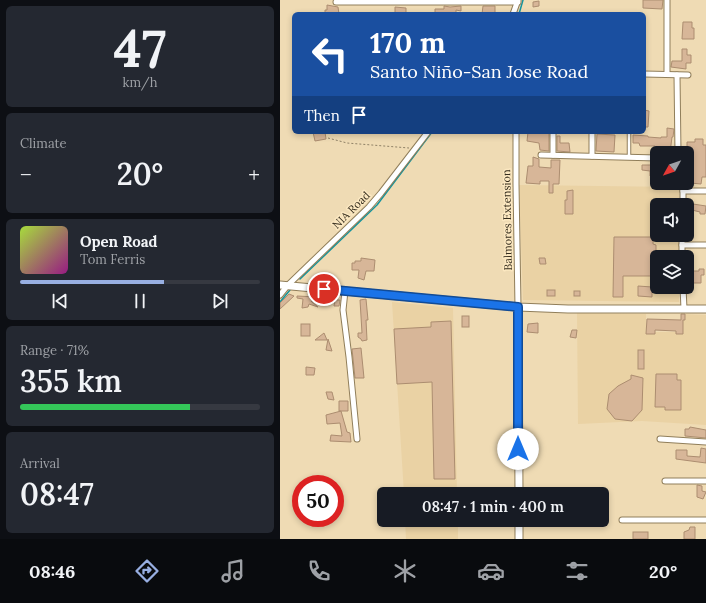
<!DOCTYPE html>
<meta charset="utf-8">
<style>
body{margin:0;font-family:Lora,serif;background:#242831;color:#f1f3f6;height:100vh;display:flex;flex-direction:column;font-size:15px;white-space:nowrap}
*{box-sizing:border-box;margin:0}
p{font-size:13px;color:#9ea1a6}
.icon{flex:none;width:22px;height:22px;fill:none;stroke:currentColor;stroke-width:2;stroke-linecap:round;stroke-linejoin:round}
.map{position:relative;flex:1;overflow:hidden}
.sheet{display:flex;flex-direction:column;gap:6px;padding:6px;background:#0d0f14;width:280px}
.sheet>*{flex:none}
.hud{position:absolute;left:12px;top:12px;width:354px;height:122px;border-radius:6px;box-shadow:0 2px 6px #0003;background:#1a4fa0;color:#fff;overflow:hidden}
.needle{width:26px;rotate:230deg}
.controls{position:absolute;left:370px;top:146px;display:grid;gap:8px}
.controls a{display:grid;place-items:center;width:44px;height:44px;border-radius:6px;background:#171b24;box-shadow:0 2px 6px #0003;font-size:20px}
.speed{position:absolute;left:12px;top:475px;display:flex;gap:8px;font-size:20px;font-weight:700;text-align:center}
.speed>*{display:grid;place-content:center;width:52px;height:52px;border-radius:50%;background:#171b24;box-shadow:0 2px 6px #0003;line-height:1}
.speed .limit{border:6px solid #d22;background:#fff;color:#111}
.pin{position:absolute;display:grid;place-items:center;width:34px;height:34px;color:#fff;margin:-17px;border:2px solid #fff;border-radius:50%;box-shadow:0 1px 4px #0007}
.me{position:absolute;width:44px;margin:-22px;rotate:0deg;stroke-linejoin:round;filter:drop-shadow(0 0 3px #0008)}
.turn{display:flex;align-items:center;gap:14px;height:84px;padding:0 12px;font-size:18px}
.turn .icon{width:52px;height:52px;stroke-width:2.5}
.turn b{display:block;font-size:28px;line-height:34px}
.then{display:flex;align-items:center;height:38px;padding:0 12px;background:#0003;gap:8px;font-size:15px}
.big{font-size:30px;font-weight:600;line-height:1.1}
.sheet .card{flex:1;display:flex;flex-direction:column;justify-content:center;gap:6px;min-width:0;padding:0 14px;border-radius:6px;background:#242831}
.sheet .dial{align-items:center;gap:0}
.dial b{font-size:52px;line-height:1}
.song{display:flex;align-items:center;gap:12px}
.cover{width:48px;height:48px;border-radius:6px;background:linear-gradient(135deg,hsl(80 70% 55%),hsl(310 70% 35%))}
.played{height:4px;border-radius:2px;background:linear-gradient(90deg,#98afe2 60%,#363941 60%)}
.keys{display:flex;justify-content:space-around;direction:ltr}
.heat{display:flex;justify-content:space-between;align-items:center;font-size:22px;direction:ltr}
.charge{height:6px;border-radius:3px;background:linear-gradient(90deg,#34c759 71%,#363941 0)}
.trip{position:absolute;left:97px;top:487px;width:232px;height:40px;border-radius:6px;background:#171b24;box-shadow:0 2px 6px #0003;font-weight:600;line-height:40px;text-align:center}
.dock{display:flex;height:64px;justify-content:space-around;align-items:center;background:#090b0e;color:#9ea1a6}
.dock .icon{width:28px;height:28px}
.dock .current{color:#98afe2}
.dock b{font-size:18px;color:#f1f3f6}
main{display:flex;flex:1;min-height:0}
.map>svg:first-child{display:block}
</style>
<main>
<section class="sheet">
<div class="card dial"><b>47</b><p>km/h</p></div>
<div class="card"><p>Climate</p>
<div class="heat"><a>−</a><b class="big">20°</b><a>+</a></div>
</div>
<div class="card">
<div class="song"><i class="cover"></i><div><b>Open Road</b><p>Tom Ferris</p></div></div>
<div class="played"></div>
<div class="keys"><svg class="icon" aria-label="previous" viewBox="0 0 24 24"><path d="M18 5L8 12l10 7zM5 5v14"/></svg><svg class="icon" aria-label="pause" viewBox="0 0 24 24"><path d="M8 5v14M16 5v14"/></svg><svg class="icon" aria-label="next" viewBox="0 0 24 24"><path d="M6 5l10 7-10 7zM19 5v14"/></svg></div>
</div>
<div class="card"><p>Range · 71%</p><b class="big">355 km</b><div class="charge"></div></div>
<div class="card"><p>Arrival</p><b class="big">08:47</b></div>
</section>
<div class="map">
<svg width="426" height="539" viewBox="0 0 426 539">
<rect width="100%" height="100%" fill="#efdbb4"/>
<g fill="#ead2a4">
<polygon points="239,185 399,187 399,205 377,205 377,235 399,235 399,257 377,257 377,287 399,287 399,302 243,300"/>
<polygon points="112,302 173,308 177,494 124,494"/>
<polygon points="297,313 366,314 366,332 402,332 402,314 426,315 426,425 362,421 298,424"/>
<polygon points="125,520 178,520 178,539 126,539"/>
</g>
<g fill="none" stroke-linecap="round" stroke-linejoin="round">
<g stroke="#14949e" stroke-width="1.5">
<polyline points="239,14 243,0"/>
<polyline points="20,279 97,205 152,132"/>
<polyline points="0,302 10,290"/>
</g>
</g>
<g fill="#d7b698" stroke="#ac8d70">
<polygon points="363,0 383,0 382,9 363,8"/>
<polygon points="259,1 259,6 253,7 253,2"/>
<polygon points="47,5 58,7 59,14 45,14 45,10 47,10"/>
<polygon points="164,6 170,7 181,6 181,11 176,10 176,14 155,14 155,9 164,9"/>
<polygon points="203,6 215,6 215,14 202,14"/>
<polygon points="115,7 126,8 126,14 115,14"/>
<polygon points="403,22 412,22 412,28 414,28 414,39 402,39"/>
<polygon points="402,49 407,49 407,55 411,55 411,63 406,63 406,69 391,67 392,61 402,61"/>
<polygon points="364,110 369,111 368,127 364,127"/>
<polygon points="387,128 394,129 393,137 392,137 390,153 375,151 375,146 360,146 359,143 353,143 353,135 368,136 368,137 381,138 381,137 387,137"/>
<polygon points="33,132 45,132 46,139 35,141"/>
<polygon points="248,132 269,132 269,151 260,150 259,143 247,141"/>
<polygon points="317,134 335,135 334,152 316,151"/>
<polygon points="277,136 280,136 280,143 289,143 290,152 277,151"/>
<polygon points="415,139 423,139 423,145 426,145 426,177 422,177 421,184 410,183 410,177 408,177 411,151 407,151 407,142 415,142"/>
<polygon points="253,157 259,159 259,167 271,168 271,160 280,160 279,184 273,184 273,193 269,193 269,181 260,181 260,184 246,183 248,166 253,166"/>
<polygon points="372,162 377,163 376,177 370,176 370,171 362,170 362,165 371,165"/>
<polygon points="293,190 293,214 285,214 285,200 287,200 287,191"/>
<polygon points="413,204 426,206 425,214 420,214 420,212 412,210"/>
<polygon points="334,237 373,237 373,244 376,245 376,256 372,256 372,276 343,276 343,297 333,297"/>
<polygon points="81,258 95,260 94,271 86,271 84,280 78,278 79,270 72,270 72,263 75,263 75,261 81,261"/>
<polygon points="259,258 265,258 266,264 260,264"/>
<polygon points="419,269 424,269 424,275 421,275 421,283 411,283 411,275 407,275 407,271 419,271"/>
<polygon points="358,286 372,287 372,297 358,296"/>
<rect x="267" y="290" width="8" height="6"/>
<rect x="294" y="291" width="6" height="5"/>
<polygon points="9,294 14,296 0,309 0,303"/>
<polygon points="17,296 37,297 37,302 31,301 38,307 29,304 28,307 22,308 23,299 17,298"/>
<polygon points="86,299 88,320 86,320 87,340 82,341 81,339 78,337 78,333 82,333 80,300"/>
<polygon points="55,300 60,300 59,306 54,306"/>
<polygon points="401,314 405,314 405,320 403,320 403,334 396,334 396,331 375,330 375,334 366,334 367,319 401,320"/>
<rect x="182" y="316" width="7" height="11"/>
<polygon points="171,321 175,479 154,479 152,382 117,384 114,329 151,327 151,322"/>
<polygon points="258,323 258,333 247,332 248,324"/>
<rect x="21" y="324" width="9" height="12"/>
<polygon points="292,330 297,330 296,338 290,337"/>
<polygon points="44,333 47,340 35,340"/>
<polygon points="48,339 52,351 46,350"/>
<polygon points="81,348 84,378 75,378 72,349"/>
<rect x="358" y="350" width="6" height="19"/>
<polygon points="26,367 35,368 34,375 26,375"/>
<polygon points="376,374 397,374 397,380 401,380 401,410 385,410 385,407 375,407"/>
<polygon points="351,375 363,378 362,410 352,421 335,419 327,409 329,394 338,386 351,379"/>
<polygon points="46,392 52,392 54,400 48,399"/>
<polygon points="59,401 68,401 68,411 61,411 67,432 70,433 71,442 50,441 51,435 62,436 60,423 47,424 46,415 61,411 59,411"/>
<polygon points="410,427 426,430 426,438 405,436 405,429 409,429"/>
<polygon points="421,448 426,449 426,463 396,459 396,450 407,450 407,456 420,457"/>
<polygon points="417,485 422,486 422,491 426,492 423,499 417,497"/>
<polygon points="410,527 415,527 415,539 404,539 404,532 409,530"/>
<rect x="353" y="532" width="15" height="7"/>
</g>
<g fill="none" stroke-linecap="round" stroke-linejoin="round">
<defs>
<polyline id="lane" points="349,156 349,132"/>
<g id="street">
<polyline points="387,0 387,74"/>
<polyline points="56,2 238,2"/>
<polyline points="233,14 238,0"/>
<polyline points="364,74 408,75"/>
<polyline points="397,75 398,153"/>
<polyline points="236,132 236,184 238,307"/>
<polyline points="273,132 273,155"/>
<polyline points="312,132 312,156"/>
<polyline points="261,155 377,158"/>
<polyline points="403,191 426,191"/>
<polyline points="403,205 403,183"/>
<polyline points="402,235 402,257"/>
<polyline points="402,245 426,245"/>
<polyline points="403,287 404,309"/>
<polyline points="65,291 63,310 69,357 77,439"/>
<polyline points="0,295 8,285 89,207 101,193 148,132"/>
<polyline points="380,439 426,442"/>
<polyline points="385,481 426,481"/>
<polyline points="342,520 426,520"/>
</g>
<g id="secondary">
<polyline points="0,285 238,307 288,309 426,309"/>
<polyline points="238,307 239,494"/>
<polyline points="239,520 239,539"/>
</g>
</defs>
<use href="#lane" stroke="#907e5a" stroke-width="4.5"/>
<use href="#street" stroke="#907e5a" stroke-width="7"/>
<use href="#secondary" stroke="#907e5a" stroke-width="9"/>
<polyline stroke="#8f8166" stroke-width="1" stroke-dasharray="2 2" stroke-linecap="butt" points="48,138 67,143 129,148"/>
<use href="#lane" stroke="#fff" stroke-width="2.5"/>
<use href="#street" stroke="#fff" stroke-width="5"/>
<use href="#secondary" stroke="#fff" stroke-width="7"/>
</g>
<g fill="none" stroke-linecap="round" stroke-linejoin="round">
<defs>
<polyline id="route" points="44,289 238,307 238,449"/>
</defs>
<use href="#route" stroke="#114b97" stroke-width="10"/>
<use href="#route" stroke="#1a73e8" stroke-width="7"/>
</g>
<g text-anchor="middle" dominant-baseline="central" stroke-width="3" stroke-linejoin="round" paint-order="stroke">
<g font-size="11" fill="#342c1d" stroke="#fce8c1">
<text transform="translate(71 210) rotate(-45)">NIA Road</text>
<text transform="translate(227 220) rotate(-91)">Balmores Extension</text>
</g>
</g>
</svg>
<div class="controls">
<a><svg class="needle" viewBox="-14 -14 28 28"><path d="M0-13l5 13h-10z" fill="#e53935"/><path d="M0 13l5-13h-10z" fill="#9ea1a6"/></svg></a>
<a><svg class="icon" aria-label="sound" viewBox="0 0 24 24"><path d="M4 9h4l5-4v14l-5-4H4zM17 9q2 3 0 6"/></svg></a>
<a><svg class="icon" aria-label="layers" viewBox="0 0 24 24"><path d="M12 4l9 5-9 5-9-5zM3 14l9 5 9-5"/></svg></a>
</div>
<div class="speed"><div class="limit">50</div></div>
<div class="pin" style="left:44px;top:289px;background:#d93025"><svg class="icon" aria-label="arrive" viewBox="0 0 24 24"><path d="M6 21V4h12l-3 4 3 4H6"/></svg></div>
<svg class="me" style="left:238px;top:449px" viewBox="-20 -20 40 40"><circle r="19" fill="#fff"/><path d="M0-13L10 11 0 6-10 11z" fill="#1a73e8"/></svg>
<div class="trip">08:47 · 1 min · 400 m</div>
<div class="hud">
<div class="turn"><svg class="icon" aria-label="left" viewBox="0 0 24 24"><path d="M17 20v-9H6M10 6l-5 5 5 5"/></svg><div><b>170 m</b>Santo Niño-San Jose Road</div></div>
<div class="then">Then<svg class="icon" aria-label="arrive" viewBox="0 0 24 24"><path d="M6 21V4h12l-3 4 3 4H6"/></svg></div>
</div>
</div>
</main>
<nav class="dock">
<b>08:46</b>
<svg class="icon current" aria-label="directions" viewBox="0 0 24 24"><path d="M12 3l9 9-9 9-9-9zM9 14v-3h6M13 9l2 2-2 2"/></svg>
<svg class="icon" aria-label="music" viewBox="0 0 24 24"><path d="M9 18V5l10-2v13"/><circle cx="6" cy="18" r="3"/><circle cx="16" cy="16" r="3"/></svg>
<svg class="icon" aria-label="phone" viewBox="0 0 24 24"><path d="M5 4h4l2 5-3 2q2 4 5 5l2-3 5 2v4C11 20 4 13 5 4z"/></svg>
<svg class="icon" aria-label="climate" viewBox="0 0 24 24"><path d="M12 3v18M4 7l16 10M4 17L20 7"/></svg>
<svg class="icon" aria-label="car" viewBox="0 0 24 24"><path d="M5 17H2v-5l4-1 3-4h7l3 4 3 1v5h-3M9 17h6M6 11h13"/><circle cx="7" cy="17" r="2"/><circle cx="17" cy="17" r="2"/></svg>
<svg class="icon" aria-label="filters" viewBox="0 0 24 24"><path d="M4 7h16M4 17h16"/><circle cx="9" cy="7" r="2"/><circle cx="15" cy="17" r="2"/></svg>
<b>20°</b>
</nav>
